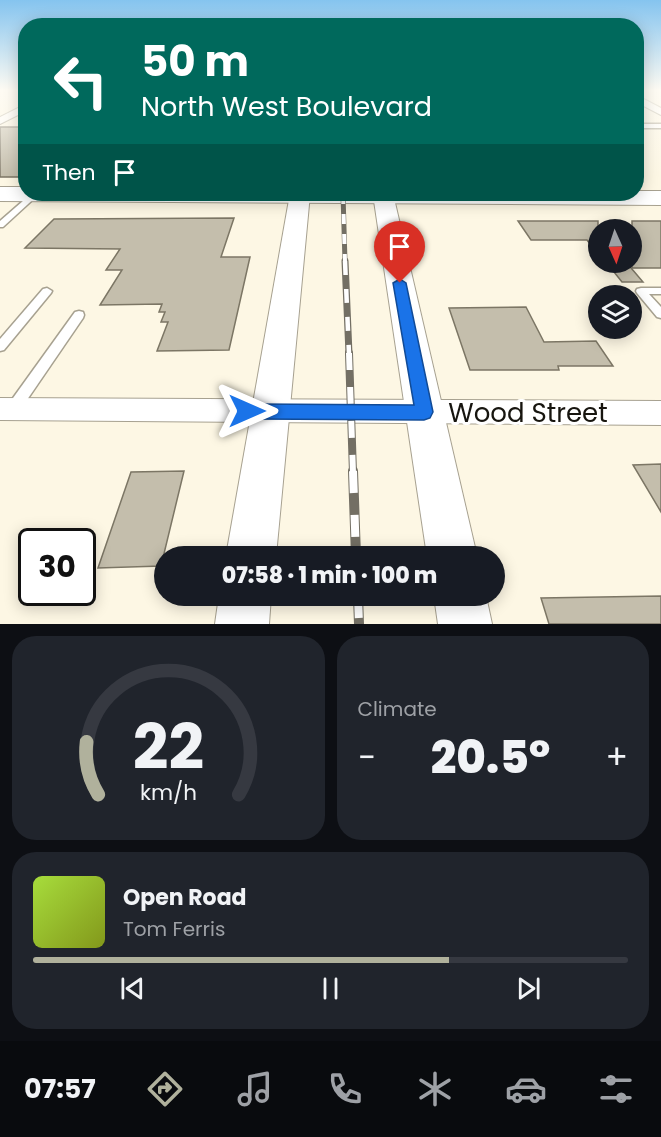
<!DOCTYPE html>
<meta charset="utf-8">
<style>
body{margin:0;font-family:Poppins,sans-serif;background:#20242c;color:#f1f3f6;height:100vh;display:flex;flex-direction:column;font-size:22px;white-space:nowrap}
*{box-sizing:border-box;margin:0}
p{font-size:20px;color:#9ea1a6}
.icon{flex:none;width:33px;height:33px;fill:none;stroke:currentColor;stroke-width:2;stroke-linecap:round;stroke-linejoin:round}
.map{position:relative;height:624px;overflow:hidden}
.drawer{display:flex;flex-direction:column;gap:12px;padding:12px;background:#0d0f14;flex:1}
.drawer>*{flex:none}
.banner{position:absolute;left:18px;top:18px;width:626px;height:183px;border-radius:24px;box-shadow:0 3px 15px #0003;background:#00695c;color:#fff;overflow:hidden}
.needle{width:39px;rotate:177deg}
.controls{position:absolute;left:588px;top:219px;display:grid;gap:12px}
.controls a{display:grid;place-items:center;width:54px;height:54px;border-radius:50%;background:#171b24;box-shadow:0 3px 15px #0003;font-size:30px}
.speed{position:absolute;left:18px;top:528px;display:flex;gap:12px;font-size:30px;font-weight:700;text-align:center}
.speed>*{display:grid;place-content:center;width:78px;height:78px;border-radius:50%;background:#171b24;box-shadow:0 3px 15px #0003;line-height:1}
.speed .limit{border:3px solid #111;border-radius:9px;background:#fff;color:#111}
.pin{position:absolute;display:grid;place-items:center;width:51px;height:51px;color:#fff;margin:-62px -26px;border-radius:50% 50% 50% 0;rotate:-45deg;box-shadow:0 0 6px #0007}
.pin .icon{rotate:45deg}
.me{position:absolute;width:66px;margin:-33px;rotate:90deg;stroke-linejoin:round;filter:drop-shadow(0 0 4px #0008)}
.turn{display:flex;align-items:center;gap:21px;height:126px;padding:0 24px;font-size:27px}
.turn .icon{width:78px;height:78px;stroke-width:2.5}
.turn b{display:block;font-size:42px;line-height:51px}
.then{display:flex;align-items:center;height:57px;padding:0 24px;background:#0003;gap:12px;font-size:22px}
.big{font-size:45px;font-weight:800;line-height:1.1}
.drawer .card{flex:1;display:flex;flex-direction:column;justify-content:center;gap:9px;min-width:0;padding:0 21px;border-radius:24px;background:#20242c}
.drawer .dial{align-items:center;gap:0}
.dial svg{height:156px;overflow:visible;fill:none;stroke:#363941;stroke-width:7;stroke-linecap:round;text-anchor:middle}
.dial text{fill:#f1f3f6;stroke:none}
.song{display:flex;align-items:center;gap:18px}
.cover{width:72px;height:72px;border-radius:9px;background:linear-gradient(135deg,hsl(80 70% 55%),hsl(70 70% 35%))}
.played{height:6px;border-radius:3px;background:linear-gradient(90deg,#b0b19c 70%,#363941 70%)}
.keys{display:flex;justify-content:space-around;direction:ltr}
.heat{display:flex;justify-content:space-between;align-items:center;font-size:33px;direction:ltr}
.drawer .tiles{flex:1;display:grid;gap:12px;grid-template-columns:1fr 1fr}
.card:last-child{grid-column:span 2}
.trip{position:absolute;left:154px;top:546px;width:351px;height:60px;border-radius:30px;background:#171b24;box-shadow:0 3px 15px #0003;font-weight:800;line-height:60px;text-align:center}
.tab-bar{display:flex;height:96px;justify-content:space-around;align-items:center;background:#090b0e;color:#9ea1a6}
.tab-bar .icon{width:42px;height:42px}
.tab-bar .active{color:#b0b19c}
.tab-bar b{font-size:27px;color:#f1f3f6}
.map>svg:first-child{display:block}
</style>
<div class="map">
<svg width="661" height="624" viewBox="0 0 661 624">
<rect width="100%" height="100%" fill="#fdf7e4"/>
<g fill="#c4beac" stroke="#7c7665" stroke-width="1.5">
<rect x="0" y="127" width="26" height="50"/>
<polygon points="234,218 221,257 250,257 229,350 157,351 168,322 161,322 165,312 159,312 162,304 100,305 122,270 106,270 120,249 25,248 54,219"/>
<polygon points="518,221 598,221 598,254 587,240 531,240"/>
<rect x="632" y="221" width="29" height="47"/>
<polygon points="606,262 626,262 643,282 622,282"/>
<polygon points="526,307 544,342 596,341 613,366 558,366 559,370 470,370 449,308"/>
<polygon points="661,464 661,512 633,465"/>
<polygon points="184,471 161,566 98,568 131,472"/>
<polygon points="661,596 661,624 549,624 541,598"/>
</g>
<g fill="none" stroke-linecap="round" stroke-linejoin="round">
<defs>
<g id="lane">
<rect x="636" y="124" width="25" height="4"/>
<polygon points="31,194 39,194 3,227 0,227 0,221"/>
<polygon points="47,288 52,291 51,293 4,350 0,351 0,339 43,289"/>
<polygon points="641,288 661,288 661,294 649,294 661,307 661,318 657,317 637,293 636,291 637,289"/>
<polygon points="79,311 83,312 84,315 83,318 18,413 13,415 8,413 6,409 8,405 75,312"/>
</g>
<g id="street">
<polygon points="636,95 661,108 661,115 636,102"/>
<polygon points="26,104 26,111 0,124 0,117"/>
<polygon points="0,398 661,401 661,425 0,420"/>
</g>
<g id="secondary">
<polygon points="290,194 310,194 276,556 226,556"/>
<polygon points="373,194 393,194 477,556 427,556"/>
<polygon points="219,596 271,596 269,624 215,624"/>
<polygon points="434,596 486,596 492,624 438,624"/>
</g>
<polygon id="primary" points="0,187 26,187 26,194 636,194 636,191 661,191 661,205 0,201"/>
</defs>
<use href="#lane" stroke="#a7a190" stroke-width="3"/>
<use href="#street" stroke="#a7a190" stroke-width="2"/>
<use href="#secondary" stroke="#a7a190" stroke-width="2"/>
<use href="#primary" stroke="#a7a190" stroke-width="2"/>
<use href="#lane" fill="#fff" fill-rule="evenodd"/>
<use href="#street" fill="#fff" fill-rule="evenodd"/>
<use href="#secondary" fill="#fff" fill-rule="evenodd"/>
<use href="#primary" fill="#fff" fill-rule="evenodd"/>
<defs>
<polyline id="rail-far3" points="343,194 345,262"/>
<polyline id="rail-far2" points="345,261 349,354"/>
<polyline id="rail-far1" points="349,353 353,473"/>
<g id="rail">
<polyline points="353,471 356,556"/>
<polyline points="358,596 359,624"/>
</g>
</defs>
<use href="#rail-far3" stroke="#736f64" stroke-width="5"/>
<use href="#rail-far2" stroke="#736f64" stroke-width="7"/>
<use href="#rail-far1" stroke="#736f64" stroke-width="8"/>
<use href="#rail" stroke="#736f64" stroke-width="10"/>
<use href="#rail-far3" stroke="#fff" stroke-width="4" stroke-dasharray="10" stroke-linecap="butt"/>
<use href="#rail-far2" stroke="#fff" stroke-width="4.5" stroke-dasharray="14" stroke-linecap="butt"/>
<use href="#rail-far1" stroke="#fff" stroke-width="6" stroke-dasharray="17" stroke-linecap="butt"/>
<use href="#rail" stroke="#fff" stroke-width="8" stroke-dasharray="22" stroke-linecap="butt"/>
</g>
<linearGradient id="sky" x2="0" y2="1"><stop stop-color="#85c4ef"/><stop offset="0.51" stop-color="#fefbf3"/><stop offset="1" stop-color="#fefbf3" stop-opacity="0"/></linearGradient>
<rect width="661" height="177" fill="url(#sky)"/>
<polygon fill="#1a73e8" stroke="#114b97" stroke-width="1.5" points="400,279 406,283 433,412 430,418 424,420 247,419 241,416 239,411 241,406 247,404 414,405 393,283"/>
<g text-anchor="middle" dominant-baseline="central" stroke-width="6" stroke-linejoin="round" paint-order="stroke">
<g font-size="26" fill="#17150f" stroke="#fff">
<text x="528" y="413">Wood Street</text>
</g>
</g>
</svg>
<div class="controls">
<a><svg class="needle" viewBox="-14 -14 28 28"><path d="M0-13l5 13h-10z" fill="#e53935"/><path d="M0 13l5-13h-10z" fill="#9ea1a6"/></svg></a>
<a><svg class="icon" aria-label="layers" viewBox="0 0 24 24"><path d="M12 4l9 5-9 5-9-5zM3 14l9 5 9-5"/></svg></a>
</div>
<div class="speed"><div class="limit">30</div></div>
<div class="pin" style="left:400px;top:283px;background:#d93025"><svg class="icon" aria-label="arrive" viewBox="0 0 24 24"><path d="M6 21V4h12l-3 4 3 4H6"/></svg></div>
<svg class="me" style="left:247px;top:411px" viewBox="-20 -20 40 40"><path d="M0-17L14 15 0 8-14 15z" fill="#1a73e8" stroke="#fff" stroke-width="4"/></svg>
<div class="trip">07:58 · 1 min · 100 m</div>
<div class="banner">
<div class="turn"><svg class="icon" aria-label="left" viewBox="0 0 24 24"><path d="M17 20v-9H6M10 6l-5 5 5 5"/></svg><div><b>50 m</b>North West Boulevard</div></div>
<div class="then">Then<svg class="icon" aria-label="arrive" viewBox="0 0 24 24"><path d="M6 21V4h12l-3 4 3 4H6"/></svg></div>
</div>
</div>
<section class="drawer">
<div class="tiles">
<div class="card dial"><svg viewBox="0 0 100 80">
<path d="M14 69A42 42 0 1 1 86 69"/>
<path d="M14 69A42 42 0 0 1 8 42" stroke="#b0b19c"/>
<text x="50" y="56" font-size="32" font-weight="700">22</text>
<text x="50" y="72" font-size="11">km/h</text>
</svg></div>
<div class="card"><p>Climate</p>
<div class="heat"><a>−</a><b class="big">20.5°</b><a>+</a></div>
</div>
<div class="card">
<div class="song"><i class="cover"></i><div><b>Open Road</b><p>Tom Ferris</p></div></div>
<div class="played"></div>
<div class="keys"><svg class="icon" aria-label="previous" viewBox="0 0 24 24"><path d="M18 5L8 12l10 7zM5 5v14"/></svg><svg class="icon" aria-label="pause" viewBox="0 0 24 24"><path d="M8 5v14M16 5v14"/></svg><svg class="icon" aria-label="next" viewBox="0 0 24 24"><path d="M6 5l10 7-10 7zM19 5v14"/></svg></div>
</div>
</div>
</section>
<nav class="tab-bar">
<b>07:57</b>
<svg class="icon active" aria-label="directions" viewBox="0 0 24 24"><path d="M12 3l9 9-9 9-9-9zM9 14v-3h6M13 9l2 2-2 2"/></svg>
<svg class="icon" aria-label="music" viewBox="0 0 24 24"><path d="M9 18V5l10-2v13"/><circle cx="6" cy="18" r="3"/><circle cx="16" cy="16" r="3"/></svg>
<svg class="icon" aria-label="phone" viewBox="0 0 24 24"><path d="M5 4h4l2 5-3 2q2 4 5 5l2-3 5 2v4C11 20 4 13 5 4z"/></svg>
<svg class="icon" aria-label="climate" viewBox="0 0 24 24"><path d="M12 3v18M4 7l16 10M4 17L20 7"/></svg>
<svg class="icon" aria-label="car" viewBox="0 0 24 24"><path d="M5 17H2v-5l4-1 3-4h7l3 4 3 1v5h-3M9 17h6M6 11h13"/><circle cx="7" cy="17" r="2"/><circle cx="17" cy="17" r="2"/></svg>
<svg class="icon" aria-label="filters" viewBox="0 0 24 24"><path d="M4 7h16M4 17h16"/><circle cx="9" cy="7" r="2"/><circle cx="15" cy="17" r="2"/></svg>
</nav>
